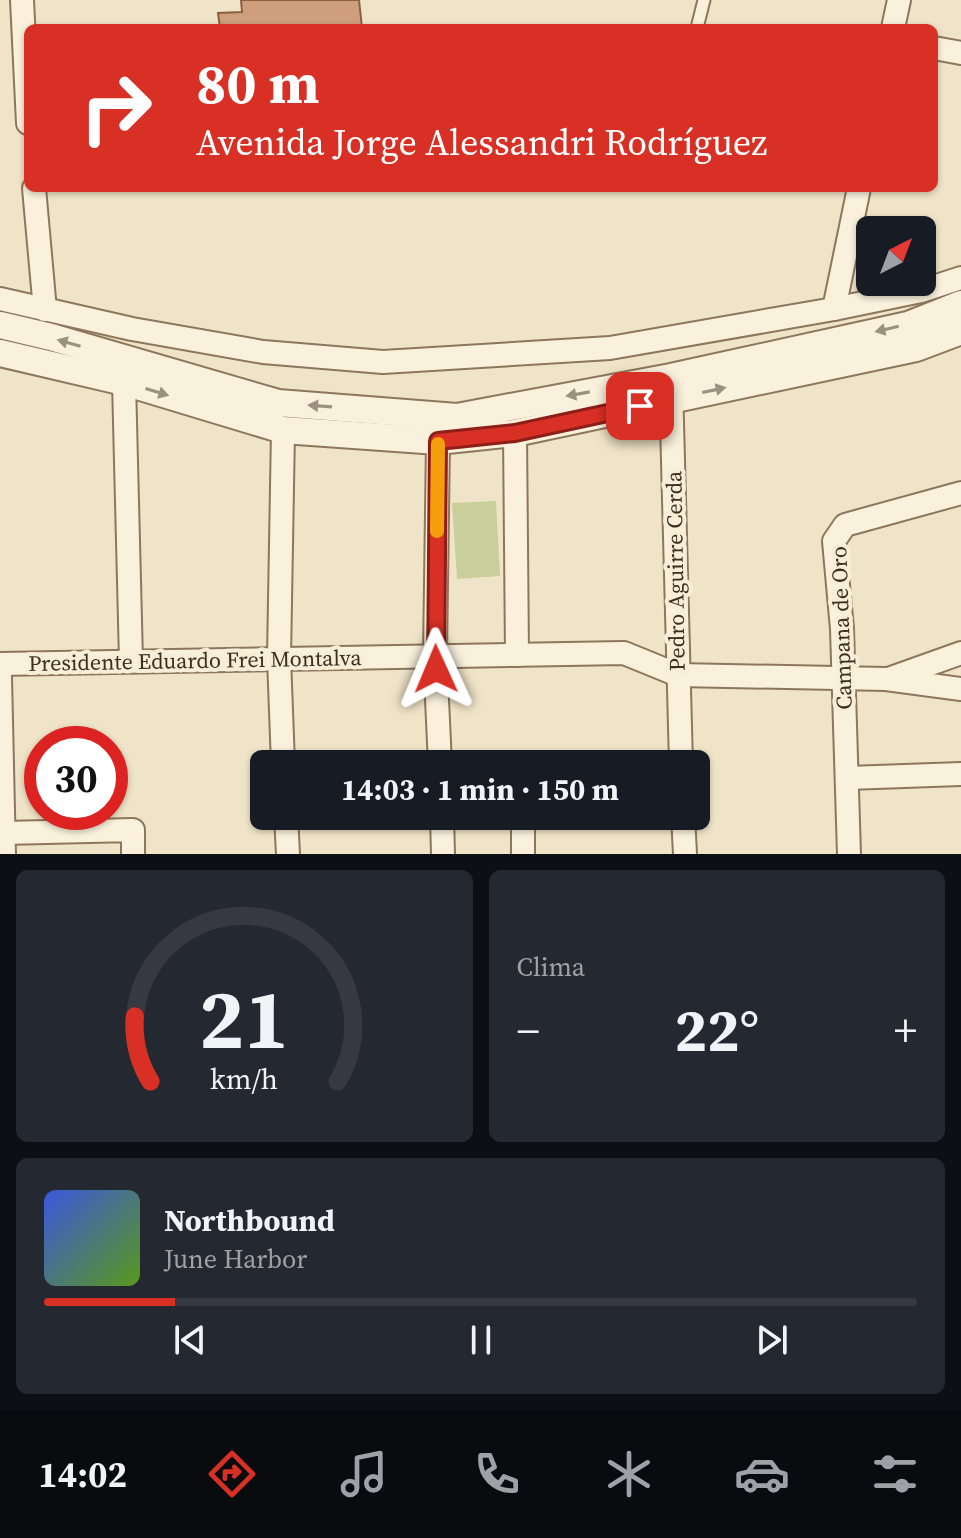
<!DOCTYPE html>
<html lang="es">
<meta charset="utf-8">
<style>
body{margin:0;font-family:"Source Serif 4",serif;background:#242831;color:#f1f3f6;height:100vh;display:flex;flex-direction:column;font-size:30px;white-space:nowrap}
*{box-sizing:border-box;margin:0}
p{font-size:26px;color:#9ea1a6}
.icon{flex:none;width:44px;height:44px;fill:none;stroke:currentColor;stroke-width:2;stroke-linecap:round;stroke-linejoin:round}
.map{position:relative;height:854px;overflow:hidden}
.panel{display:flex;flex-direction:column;gap:16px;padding:16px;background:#0d0f14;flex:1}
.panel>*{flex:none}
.banner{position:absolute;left:24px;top:24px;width:914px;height:168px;border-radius:12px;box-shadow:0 2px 6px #0004;background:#d93025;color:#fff;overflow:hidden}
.needle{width:52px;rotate:42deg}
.tools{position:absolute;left:856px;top:216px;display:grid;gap:16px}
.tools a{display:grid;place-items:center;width:80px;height:80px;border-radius:12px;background:#171b24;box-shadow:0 2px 6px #0004;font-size:40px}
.speed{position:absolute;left:24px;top:726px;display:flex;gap:16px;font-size:40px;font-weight:700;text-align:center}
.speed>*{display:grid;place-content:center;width:104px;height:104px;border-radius:50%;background:#171b24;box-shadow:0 2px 6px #0004;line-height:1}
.speed .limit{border:12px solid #d22;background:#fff;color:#111}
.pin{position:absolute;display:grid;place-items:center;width:68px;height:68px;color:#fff;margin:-34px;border-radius:16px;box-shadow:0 4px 12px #0006}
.me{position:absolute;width:88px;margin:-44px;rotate:359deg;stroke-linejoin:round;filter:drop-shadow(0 0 6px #0008)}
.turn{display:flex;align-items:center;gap:28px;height:168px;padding:0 40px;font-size:36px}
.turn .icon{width:104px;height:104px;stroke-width:2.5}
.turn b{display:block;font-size:56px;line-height:68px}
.big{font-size:60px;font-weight:700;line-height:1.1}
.panel .widget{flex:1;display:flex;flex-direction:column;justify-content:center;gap:12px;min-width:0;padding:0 28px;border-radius:12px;background:#242831}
.panel .dial{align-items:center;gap:0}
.dial svg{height:208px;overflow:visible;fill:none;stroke:#363941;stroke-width:7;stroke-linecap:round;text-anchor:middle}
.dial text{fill:#f1f3f6;stroke:none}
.song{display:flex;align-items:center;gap:24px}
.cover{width:96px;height:96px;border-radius:12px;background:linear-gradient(135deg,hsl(230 70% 55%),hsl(90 70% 35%))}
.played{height:8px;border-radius:4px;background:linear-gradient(90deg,#d93025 15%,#363941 15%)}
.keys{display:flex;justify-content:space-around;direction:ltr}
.heat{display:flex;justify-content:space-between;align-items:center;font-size:44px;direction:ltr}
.panel .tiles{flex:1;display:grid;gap:16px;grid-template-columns:1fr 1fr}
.widget:last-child{grid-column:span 2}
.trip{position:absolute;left:250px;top:750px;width:460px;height:80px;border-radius:12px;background:#171b24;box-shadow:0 2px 6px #0004;font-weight:700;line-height:80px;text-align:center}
.menu{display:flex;height:128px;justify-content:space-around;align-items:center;background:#090b0e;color:#9ea1a6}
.menu .icon{width:56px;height:56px}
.menu .on{color:#d93025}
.menu b{font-size:36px;color:#f1f3f6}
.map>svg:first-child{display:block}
</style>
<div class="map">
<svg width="961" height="854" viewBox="0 0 961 854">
<rect width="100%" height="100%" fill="#f0e4c8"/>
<polygon fill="#c9cf9b" points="496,501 500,576 457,579 452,503"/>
<polygon fill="#cf9f7d" stroke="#8d5f41" stroke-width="2" points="241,0 359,0 362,28 220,28 218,13 242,12"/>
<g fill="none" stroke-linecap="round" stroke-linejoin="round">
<defs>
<polyline id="service" points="697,28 704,0"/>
<g id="minor">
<polyline points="22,0 28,123"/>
<polyline points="893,28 899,0"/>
<polyline points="934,48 961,53"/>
<polyline points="34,188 45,310"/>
<polyline points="0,299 132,329 263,352 383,362 610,348 834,309 921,291 961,278"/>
<polyline points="834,309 859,188"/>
<polyline points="124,382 131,661"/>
<polyline points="671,385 681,764"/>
<polyline points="283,430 279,658 283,764"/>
<polyline points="515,433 517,655"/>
<polyline points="438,441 435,656 440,764"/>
<polyline points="0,664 624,653 678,675 886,679 961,689"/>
<polyline points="0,677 4,854"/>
<polyline points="891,678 961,653"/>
<polyline points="848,778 961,774"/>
<polyline points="286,816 288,854"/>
<polyline points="442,816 443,854"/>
<polyline points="683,816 685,854"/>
<polyline points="3,833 133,830 133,854"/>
<polyline points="523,854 523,816"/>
<polyline points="849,854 842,629 834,541 845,525 961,493"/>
</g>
<g id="tertiary">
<polyline points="0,325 51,337 278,403 457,417 671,377 908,325 961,304"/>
<polyline points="0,353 124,382 283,430 438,441 515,433 916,348 961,331"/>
</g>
</defs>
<use href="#service" stroke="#8d765c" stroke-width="15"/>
<use href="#minor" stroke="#8d765c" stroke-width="26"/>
<use href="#tertiary" stroke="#8d765c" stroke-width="30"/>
<use href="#service" stroke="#faf1dc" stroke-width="11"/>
<use href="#minor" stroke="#faf1dc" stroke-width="22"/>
<use href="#tertiary" stroke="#faf1dc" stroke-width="26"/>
</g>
<defs><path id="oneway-solid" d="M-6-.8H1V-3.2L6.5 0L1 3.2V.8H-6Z" transform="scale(2)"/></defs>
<g fill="#9c907e">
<use href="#oneway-solid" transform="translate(887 329) rotate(167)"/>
<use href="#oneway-solid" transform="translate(69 343) rotate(-164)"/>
<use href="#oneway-solid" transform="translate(714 390) rotate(-12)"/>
<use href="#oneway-solid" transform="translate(157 392) rotate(17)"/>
<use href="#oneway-solid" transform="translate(578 394) rotate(170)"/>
<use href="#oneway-solid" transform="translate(320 406) rotate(-176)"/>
</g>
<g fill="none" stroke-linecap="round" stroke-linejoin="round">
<defs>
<polyline id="route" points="436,669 438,441 515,433 640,406"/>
</defs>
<use href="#route" stroke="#8d1f18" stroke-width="20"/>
<use href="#route" stroke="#d93025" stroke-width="14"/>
<polyline stroke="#f59e0b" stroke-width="14" points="437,531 438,444"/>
</g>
<g text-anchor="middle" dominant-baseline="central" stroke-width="8" stroke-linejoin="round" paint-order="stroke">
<g font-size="22" fill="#3d2e20" stroke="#f7eed8">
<text transform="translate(675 571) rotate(-91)">Pedro Aguirre Cerda</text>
<text transform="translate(841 628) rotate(-92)">Campana de Oro</text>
<text transform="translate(195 660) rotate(-1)">Presidente Eduardo Frei Montalva</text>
</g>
</g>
</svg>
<div class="tools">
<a><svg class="needle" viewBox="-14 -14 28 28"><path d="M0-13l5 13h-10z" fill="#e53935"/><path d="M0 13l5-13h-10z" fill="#9ea1a6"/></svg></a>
</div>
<div class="speed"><div class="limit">30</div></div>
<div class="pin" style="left:640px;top:406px;background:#d93025"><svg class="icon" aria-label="arrive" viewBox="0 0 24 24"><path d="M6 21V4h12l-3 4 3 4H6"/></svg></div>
<svg class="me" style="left:436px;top:669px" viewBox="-20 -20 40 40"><path d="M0-17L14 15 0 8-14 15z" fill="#d93025" stroke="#fff" stroke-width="4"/></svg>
<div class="trip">14:03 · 1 min · 150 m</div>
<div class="banner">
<div class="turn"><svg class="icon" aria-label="right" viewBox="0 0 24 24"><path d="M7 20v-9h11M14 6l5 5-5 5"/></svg><div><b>80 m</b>Avenida Jorge Alessandri Rodríguez</div></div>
</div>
</div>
<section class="panel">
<div class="tiles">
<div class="widget dial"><svg viewBox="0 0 100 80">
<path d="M14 69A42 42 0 1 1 86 69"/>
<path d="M14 69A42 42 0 0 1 8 44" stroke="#d93025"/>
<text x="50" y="56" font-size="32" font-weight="700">21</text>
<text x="50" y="72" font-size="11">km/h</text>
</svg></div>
<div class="widget"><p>Clima</p>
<div class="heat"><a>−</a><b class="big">22°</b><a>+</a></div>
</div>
<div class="widget">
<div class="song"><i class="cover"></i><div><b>Northbound</b><p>June Harbor</p></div></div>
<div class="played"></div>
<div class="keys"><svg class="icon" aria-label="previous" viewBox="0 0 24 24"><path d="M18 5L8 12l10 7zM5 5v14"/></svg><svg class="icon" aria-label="pause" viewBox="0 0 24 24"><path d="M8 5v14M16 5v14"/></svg><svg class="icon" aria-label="next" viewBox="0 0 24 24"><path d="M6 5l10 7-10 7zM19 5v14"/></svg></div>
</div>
</div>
</section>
<nav class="menu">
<b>14:02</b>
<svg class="icon on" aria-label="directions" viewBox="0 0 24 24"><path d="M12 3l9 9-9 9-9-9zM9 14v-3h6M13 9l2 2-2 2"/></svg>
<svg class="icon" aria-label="music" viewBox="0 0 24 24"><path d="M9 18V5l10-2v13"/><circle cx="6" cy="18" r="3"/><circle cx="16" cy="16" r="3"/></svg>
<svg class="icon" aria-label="phone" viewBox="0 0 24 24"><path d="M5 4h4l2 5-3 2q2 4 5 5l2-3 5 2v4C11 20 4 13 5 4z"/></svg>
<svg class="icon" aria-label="climate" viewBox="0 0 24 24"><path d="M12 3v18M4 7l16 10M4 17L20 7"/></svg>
<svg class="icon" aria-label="car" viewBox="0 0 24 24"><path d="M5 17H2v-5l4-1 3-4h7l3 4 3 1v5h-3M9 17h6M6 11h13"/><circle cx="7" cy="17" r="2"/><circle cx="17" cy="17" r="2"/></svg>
<svg class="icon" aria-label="filters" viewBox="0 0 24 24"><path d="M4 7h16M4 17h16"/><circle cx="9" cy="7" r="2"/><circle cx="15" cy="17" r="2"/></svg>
</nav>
